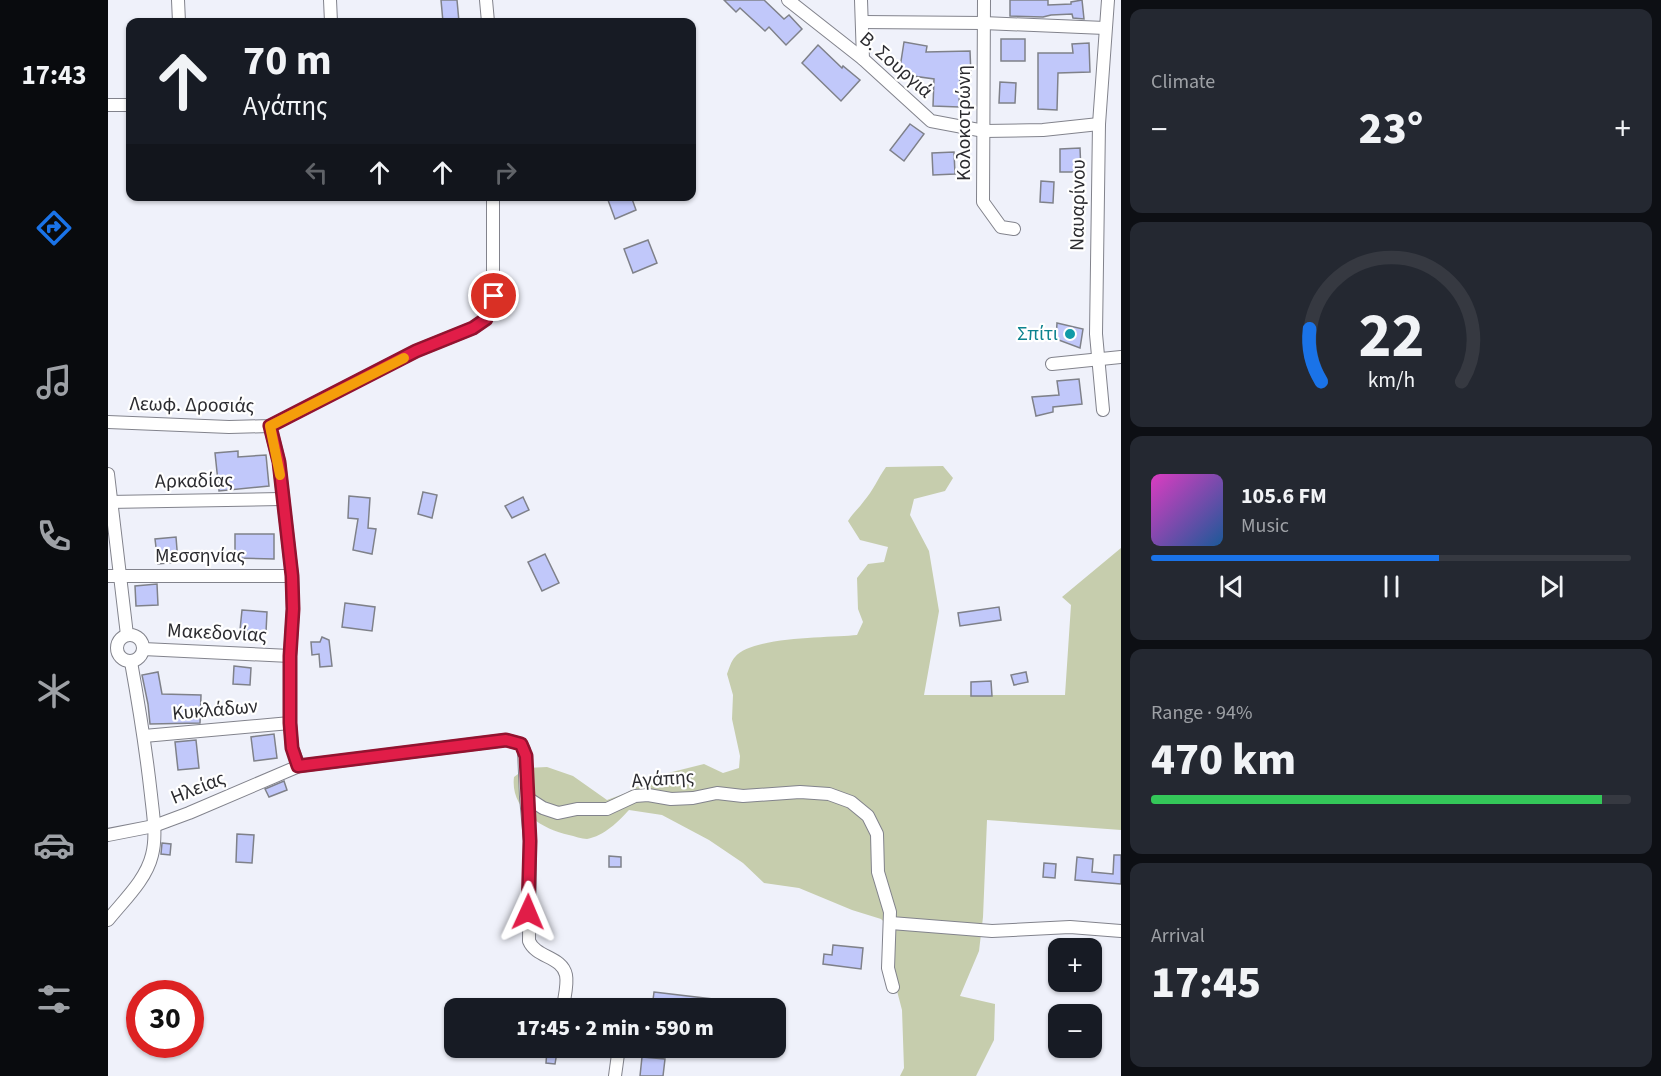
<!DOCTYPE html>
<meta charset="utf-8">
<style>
body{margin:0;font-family:"Source Sans 3",sans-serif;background:#242831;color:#f1f3f6;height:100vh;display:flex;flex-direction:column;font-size:22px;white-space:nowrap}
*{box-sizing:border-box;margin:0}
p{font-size:20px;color:#9ea1a6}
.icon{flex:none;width:33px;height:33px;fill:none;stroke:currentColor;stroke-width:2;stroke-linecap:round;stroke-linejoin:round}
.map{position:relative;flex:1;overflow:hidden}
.panel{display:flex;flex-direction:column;gap:9px;padding:9px;background:#0d0f14;width:540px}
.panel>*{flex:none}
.guide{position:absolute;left:18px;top:18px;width:570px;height:183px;border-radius:12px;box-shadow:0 2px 4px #0004;background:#171b24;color:#f1f3f6;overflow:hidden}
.fabs{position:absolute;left:940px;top:938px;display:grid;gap:12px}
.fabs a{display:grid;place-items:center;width:54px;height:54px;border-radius:12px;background:#171b24;box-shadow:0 2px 4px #0004;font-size:30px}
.speed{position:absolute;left:18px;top:980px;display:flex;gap:12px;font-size:30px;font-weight:700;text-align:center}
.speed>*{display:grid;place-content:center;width:78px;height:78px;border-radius:50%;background:#171b24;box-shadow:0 2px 4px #0004;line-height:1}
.speed .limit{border:9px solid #d22;background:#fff;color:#111}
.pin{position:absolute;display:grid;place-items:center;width:51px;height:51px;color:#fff;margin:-26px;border:3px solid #fff;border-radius:50%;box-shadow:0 2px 6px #0007}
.me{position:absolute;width:66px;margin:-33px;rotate:1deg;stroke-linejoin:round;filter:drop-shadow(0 0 4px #0008)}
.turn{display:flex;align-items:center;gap:21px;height:126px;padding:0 18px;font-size:27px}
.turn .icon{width:78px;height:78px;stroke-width:2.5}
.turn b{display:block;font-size:42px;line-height:51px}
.lanes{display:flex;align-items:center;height:57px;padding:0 18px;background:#0003;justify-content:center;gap:30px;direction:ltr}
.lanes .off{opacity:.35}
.big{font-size:45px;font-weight:800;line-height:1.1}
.panel .card{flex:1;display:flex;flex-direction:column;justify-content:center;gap:9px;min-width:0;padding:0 21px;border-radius:12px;background:#242831}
.panel .dial{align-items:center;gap:0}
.dial svg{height:156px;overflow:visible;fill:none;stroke:#363941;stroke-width:7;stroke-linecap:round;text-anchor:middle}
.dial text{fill:#f1f3f6;stroke:none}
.song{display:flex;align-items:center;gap:18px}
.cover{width:72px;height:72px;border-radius:9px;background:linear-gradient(135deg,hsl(310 70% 55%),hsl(210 70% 35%))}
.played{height:6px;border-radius:3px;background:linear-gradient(90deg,#1a73e8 60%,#363941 60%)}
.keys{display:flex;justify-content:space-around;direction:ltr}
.heat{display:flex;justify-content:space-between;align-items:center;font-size:33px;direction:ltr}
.charge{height:9px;border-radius:4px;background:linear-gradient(90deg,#34c759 94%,#363941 0)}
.trip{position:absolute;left:336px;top:998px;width:342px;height:60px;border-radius:12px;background:#171b24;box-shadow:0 2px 4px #0004;font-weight:800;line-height:60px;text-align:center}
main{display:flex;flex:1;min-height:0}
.menu{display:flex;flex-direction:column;width:108px;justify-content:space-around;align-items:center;background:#090b0e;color:#9ea1a6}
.menu .icon{width:42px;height:42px}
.menu .selected{color:#1a73e8}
.menu b{font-size:27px;color:#f1f3f6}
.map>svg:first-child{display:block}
</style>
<main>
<nav class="menu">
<b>17:43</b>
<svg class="icon selected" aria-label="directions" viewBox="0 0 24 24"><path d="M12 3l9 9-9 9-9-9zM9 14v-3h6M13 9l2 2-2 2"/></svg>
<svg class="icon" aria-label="music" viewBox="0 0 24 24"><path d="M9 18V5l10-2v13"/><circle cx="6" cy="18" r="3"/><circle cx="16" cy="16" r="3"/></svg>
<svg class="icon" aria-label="phone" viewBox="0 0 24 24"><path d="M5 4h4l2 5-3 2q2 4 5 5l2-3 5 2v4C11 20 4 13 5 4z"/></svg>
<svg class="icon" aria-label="climate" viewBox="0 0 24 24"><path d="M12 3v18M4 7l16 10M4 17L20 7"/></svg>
<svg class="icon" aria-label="car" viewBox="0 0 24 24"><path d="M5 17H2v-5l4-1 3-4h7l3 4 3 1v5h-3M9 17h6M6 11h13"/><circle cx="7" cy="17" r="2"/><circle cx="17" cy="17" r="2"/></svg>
<svg class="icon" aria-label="filters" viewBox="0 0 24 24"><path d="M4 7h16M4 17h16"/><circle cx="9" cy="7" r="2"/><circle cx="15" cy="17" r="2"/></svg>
</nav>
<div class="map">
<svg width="1013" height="1076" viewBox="0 0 1013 1076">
<rect width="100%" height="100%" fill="#eff1fa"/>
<path fill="#c6cdad" d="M835 466 845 478 837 491 806 499 802 515 821 551 831 611 816 695H957L963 605 954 597 1013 548V830L879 820 875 917 871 951 852 996 887 1004 886 1040 868 1076H792L796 1068 794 1010 783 968 786 931 773 919 744 910 691 888 656 883 635 863 601 840 554 815 521 810C511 821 496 836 479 839 474 839 466 836 461 835 433 829 402 809 406 777L418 768 439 767 465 776 499 800 518 793 548 776 596 764 615 773 631 768 632 756 624 719 625 695 619 674C621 669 623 661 627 657 643 636 723 638 749 635L755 622 750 609 749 578 760 564 776 562 780 547 752 540 740 521C745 513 751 508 756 501 765 491 770 478 778 467Z"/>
<g fill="#c1c8fa" stroke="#7f8189" stroke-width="1.5">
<polygon points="333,0 349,0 351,22 335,22"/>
<polygon points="616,0 656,0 676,19 681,15 694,29 678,45 661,27 657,31 632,8 628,12"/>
<polygon points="902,0 940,0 940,5 963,4 963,2 974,0 976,19 965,18 964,14 943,15 935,17 902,16"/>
<rect x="893" y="39" width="24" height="22"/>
<polygon points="796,42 819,46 818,52 862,51 863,75 852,75 851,107 825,106 826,79 791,74"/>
<polygon points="981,43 982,72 950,73 949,110 930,109 930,53 965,53 964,44"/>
<polygon points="710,45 734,68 735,66 752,80 733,101 694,63"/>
<polygon points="892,82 908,83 907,103 891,103"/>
<polygon points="802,124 816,134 796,161 782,150"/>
<polygon points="972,148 973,172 952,172 952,149"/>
<polygon points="846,152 847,174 825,175 824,153"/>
<polygon points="933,181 946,182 945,203 932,202"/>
<polygon points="510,196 523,196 528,210 507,219 500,200"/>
<polygon points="540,240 549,263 525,273 516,249"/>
<polygon points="949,323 975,329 972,348 948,339"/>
<polygon points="971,379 974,404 945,407 945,412 928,416 924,397 951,395 949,381"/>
<polygon points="130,451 130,457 158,455 161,486 111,491 107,453"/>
<polygon points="315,492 329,495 324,518 310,514"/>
<polygon points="241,496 262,498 260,528 268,529 264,554 245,550 250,519 240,518"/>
<polygon points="415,497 421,510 404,518 397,506"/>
<polygon points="127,534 166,534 166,559 127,558"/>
<polygon points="68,537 70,562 50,564 47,539"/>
<polygon points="437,554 451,583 434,591 420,562"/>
<polygon points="49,584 50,605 28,606 27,586"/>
<polygon points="237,603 267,607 264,631 234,627"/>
<polygon points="891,607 893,620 852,626 850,613"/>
<polygon points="134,610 159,612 158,632 132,630"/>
<polygon points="214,637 221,640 224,666 212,667 211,654 204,655 203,642 212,642"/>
<polygon points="126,666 143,668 142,685 125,684"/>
<polygon points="50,672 54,694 93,695 92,723 42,724 40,704 34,675"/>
<polygon points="918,672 920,682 906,685 903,675"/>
<polygon points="883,681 884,696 863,696 863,682"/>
<polygon points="166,734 169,758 146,761 143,737"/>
<polygon points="88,740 91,768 70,770 67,742"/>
<polygon points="176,781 179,790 161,797 157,789"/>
<polygon points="129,834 146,835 144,863 128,862"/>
<polygon points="54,843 63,844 62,855 53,854"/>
<polygon points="1006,855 1013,855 1013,884 967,880 969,857 985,859 984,872 1005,874"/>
<polygon points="501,856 513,857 513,867 501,867"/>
<polygon points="936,863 948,864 947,878 935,877"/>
<polygon points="725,945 755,948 753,969 715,964 716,954 724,955"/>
<polygon points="546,992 613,1000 612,1008 544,1008"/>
<polygon points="439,1050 449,1052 447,1064 438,1063"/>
<polygon points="534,1057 557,1059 555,1076 532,1076"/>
</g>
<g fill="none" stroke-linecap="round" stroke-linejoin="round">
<defs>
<g id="minor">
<polyline points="70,0 71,22"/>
<polyline points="222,0 223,22"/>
<polyline points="378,0 380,22"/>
<polyline points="680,0 755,59 823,121 876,131 935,130 991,124"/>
<polyline points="753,0 755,59"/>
<polyline points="876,0 875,202 893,227 906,229"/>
<polyline points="755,22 875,23 997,28"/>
<polyline points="0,105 22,105"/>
<polyline points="944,364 1013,357"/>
<polyline points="995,410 988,334 991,124 1000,0"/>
<polyline points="0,422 121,427 162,426 308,351 365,328 378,319 385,296 385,196"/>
<polyline points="162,426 171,462 184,576 185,609 182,656 182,723 184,748 191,766"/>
<polyline points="0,474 19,635"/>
<polyline points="0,502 173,499"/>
<polyline points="0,576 184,576"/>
<circle cx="22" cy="648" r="13"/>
<polyline points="35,649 182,656"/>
<polyline points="36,736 182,723"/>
<path d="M418 797 422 841 421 941C428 958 454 956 458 975 460 985 456 998 455 1008"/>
<polyline points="0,835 46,826 81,813 191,766 398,740 413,744 416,750 418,797 435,808 450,813 469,809 499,809 527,796 540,795 563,799 585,798 609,793 635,796 692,792 721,794 743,802 760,816 769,834 770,872 782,912 780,968 785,987"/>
<path d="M0 920C16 900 38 880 44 855 49 836 45 814 43 795 38 750 31 706 23 662"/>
<polyline points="783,923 884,931 962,927 1013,931"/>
<polyline points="507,1076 511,1047"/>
</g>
</defs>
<use href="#minor" stroke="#82838c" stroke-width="14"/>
<use href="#minor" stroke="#fff" stroke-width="12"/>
</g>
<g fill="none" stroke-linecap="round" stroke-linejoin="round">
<defs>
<polyline id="route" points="386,296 378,319 365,328 308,351 162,426 171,462 184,576 185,609 182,656 182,723 184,748 190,766 398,740 413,744 418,756 422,841 420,912"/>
</defs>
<use href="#route" stroke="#92132f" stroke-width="15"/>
<use href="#route" stroke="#e11d48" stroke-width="10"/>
<polyline stroke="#f59e0b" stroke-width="10" points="172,475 162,426 296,358"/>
</g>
<circle fill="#0f9aa8" stroke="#fff" stroke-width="2" cx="962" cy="334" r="6"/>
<g text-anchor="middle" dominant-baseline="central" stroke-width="4.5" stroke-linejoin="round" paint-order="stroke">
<g font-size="20" fill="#2c2c30" stroke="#fff">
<text transform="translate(788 65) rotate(41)">Β. Σουργιά</text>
<text transform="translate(856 123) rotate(-90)">Κολοκοτρώνη</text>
<text transform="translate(970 205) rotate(-89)">Ναυαρίνου</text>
<text transform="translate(84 405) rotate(1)">Λεωφ. Δροσιάς</text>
<text transform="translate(86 481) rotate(-1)">Αρκαδίας</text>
<text x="92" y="556">Μεσσηνίας</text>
<text transform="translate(109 633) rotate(3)">Μακεδονίας</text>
<text transform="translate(107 710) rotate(-5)">Κυκλάδων</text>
<text transform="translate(555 779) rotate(-4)">Αγάπης</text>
<text transform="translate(90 788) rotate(-22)">Ηλείας</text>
</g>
<g font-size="20" fill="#0d838f" stroke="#fff" text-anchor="end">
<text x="950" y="334">Σπίτι</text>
</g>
</g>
</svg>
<div class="fabs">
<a>+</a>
<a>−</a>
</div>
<div class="speed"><div class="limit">30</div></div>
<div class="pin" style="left:386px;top:296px;background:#d93025"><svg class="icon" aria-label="arrive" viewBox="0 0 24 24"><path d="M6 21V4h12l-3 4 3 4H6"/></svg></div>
<svg class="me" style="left:420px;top:912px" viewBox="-20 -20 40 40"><path d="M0-17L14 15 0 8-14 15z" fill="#e11d48" stroke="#fff" stroke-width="4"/></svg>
<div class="trip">17:45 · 2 min · 590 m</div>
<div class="guide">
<div class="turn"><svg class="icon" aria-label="ahead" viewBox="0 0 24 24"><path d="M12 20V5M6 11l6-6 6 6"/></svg><div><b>70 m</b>Αγάπης</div></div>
<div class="lanes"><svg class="icon off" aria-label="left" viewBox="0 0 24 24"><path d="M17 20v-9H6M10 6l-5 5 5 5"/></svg><svg class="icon" aria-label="ahead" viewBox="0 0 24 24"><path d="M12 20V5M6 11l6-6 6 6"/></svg><svg class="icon" aria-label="ahead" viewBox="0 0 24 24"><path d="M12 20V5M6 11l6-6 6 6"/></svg><svg class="icon off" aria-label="right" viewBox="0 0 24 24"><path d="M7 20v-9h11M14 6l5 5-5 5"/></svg></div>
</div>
</div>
<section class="panel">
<div class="card"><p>Climate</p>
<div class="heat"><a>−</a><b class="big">23°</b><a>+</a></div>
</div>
<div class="card dial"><svg viewBox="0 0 100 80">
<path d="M14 69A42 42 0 1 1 86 69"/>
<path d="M14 69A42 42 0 0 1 8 42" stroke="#1a73e8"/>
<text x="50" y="56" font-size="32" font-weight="700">22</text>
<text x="50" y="72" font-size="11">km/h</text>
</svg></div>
<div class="card">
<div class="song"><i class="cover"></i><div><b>105.6 FM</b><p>Music</p></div></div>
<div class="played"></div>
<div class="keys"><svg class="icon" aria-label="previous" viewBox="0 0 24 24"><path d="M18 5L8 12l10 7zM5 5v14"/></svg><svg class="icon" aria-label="pause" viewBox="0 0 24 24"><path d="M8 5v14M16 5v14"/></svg><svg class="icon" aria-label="next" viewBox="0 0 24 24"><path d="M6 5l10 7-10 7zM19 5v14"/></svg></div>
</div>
<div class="card"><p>Range · 94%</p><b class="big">470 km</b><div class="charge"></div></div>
<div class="card"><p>Arrival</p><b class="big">17:45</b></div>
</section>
</main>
